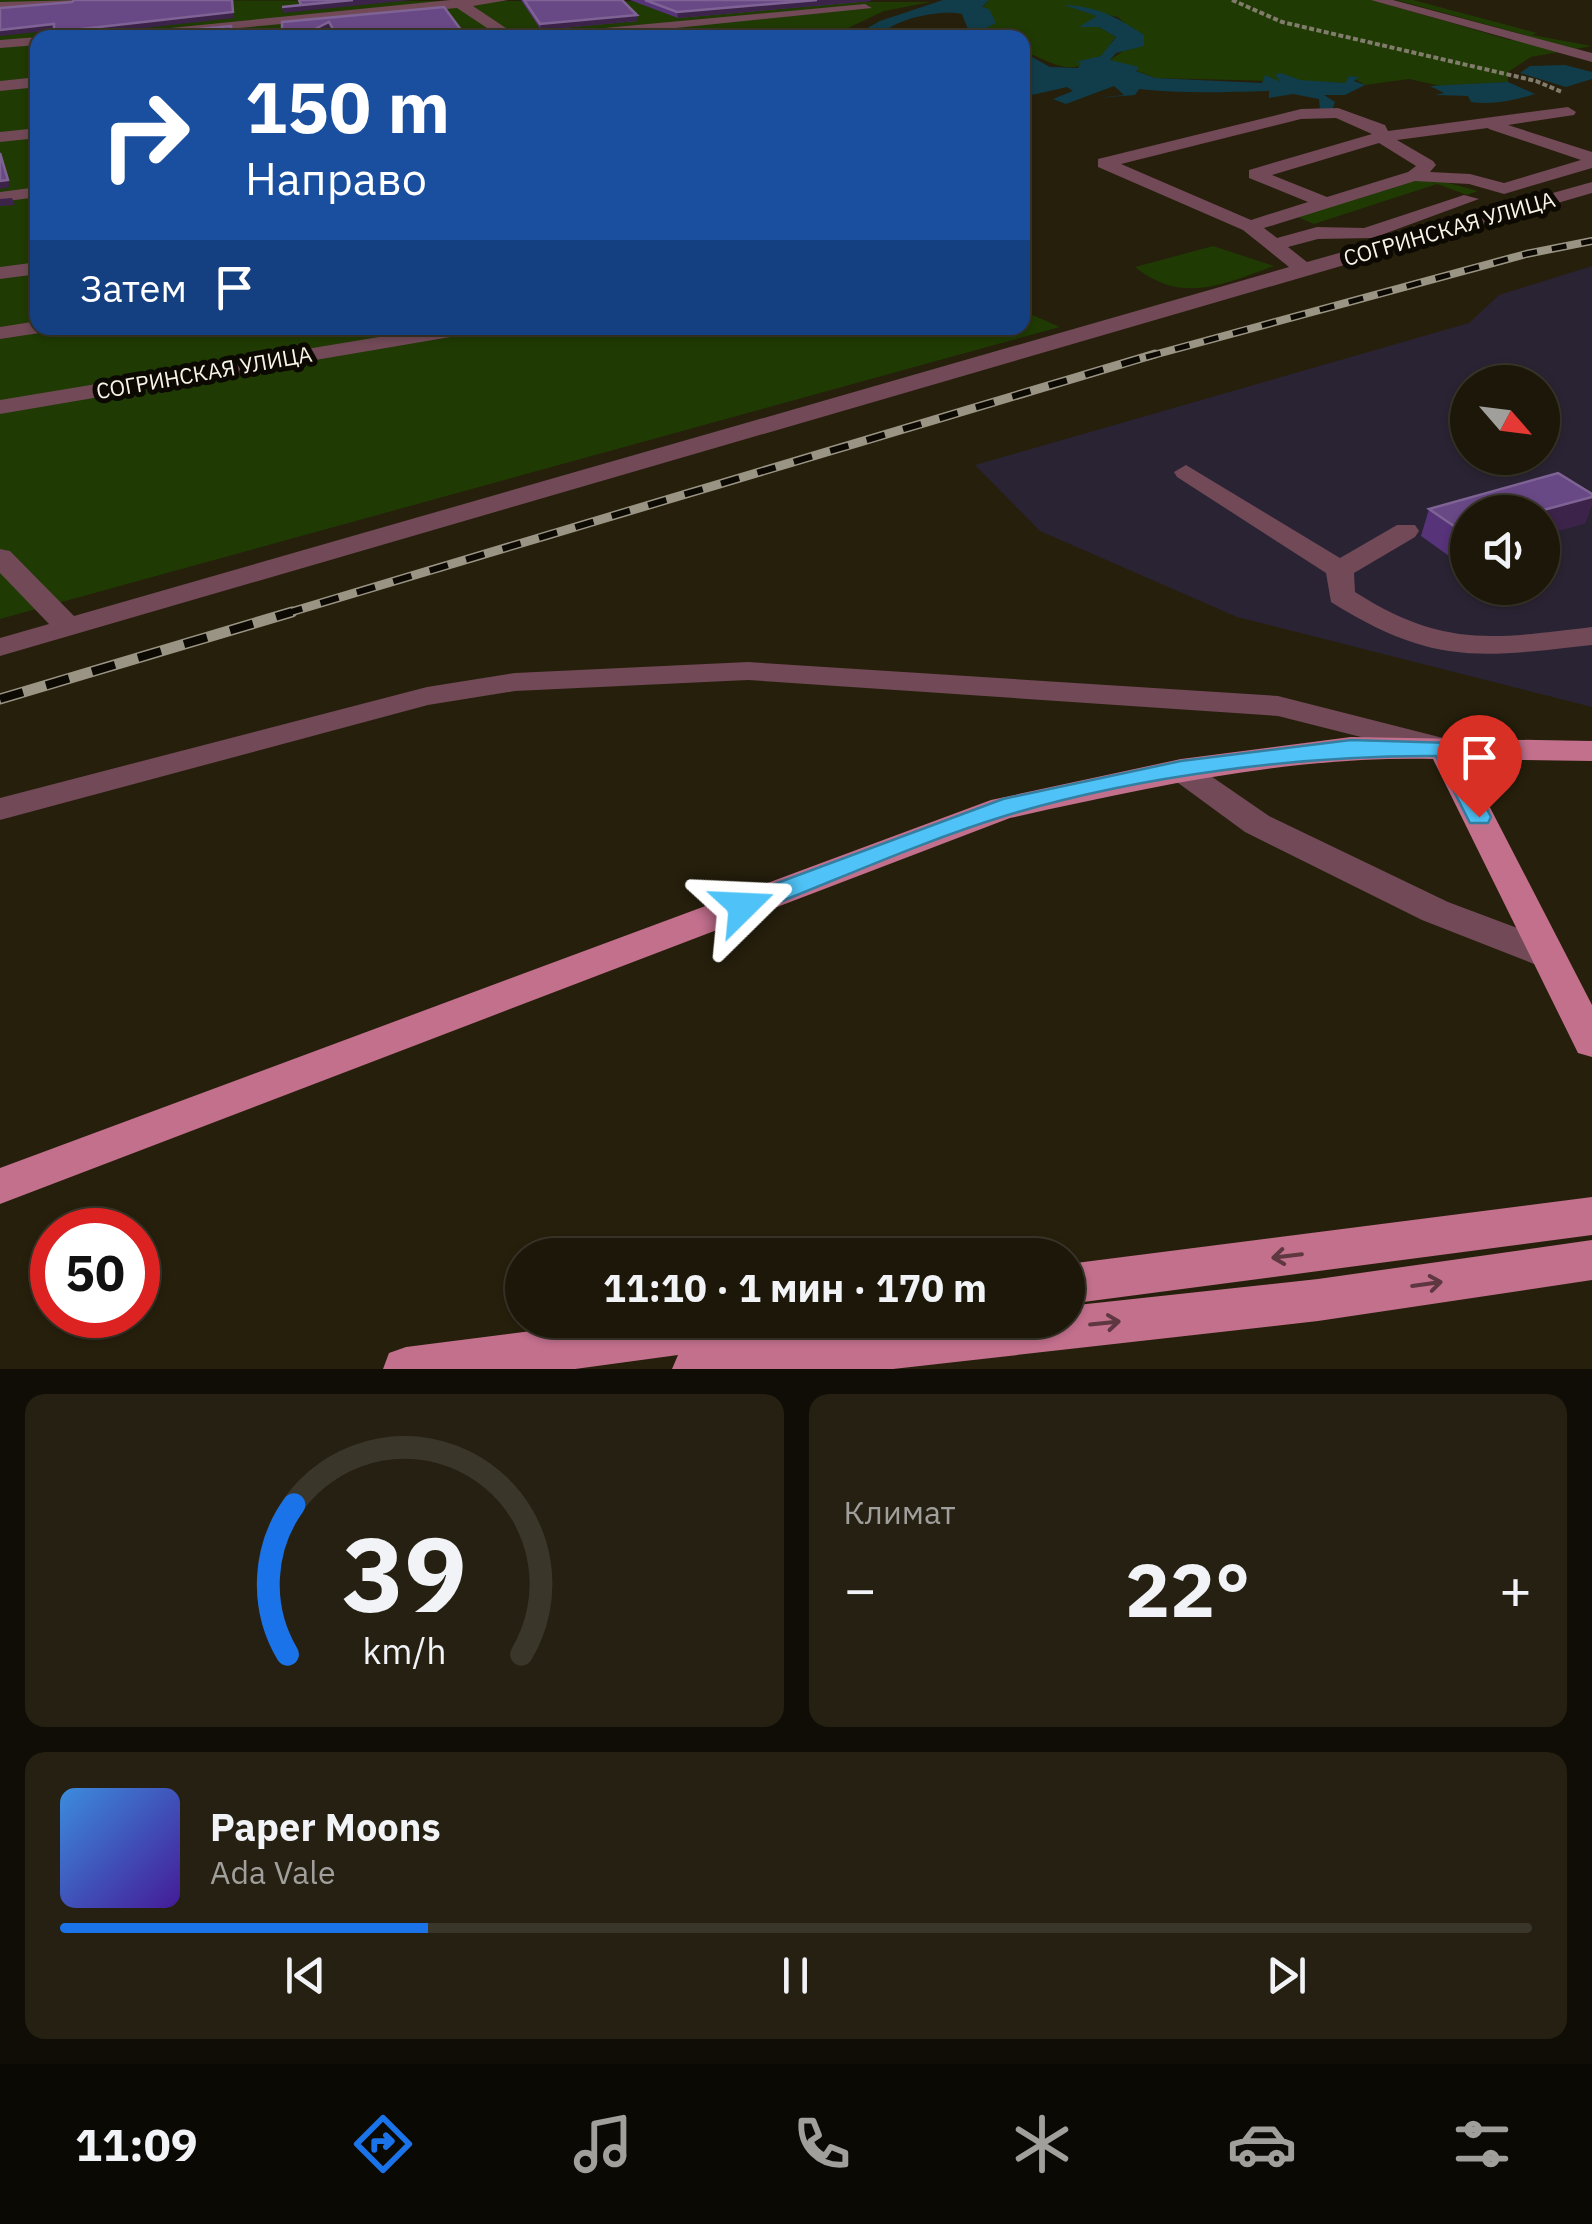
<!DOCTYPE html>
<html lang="ru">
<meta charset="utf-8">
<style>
body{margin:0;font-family:"IBM Plex Sans",sans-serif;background:#252012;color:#f1f3f6;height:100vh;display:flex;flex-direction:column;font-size:38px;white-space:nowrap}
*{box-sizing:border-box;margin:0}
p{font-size:32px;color:#a09f9c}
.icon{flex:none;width:55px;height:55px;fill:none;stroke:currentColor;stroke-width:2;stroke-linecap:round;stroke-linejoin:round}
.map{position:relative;height:1369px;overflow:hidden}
.panel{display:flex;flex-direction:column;gap:25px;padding:25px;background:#0f0d05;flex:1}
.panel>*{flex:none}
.hud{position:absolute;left:30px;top:30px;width:1000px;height:305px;border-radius:20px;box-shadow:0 2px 8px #0004,0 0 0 2px #3a362a;background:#1a4fa0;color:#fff;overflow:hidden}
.needle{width:65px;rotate:118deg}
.tools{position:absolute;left:1450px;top:365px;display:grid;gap:20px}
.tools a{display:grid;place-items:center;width:110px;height:110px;border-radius:50%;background:#1c1709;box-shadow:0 2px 8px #0004,0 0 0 2px #3a362a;font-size:50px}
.speed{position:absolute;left:30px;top:1208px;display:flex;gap:20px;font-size:50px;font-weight:700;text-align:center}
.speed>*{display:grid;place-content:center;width:130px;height:130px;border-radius:50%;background:#1c1709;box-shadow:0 2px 8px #0004,0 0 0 2px #3a362a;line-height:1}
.speed .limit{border:15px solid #d22;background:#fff;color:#111}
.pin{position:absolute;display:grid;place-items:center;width:85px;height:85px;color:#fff;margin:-102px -42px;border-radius:50% 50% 50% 0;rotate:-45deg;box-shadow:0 0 10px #0007}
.pin .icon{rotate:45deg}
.me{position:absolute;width:110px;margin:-55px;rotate:69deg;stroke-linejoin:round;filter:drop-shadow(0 0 8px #0008)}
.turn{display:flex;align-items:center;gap:35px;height:210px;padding:0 50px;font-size:45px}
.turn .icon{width:130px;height:130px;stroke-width:2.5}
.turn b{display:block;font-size:70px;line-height:85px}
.then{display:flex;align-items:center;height:95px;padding:0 50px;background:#0003;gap:20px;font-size:38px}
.big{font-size:75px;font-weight:700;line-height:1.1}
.panel .widget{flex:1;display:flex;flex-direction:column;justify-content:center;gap:15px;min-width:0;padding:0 35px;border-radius:20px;background:#252012}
.panel .dial{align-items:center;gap:0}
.dial svg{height:260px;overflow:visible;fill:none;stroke:#3a362a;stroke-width:7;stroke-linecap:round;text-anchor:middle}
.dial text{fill:#f1f3f6;stroke:none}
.song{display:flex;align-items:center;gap:30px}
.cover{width:120px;height:120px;border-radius:15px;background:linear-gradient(135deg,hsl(210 70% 55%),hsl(260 70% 35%))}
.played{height:10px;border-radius:5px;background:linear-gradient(90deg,#1a73e8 25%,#3a362a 25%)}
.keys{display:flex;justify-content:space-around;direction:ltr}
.heat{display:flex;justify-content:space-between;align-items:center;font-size:55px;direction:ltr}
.panel .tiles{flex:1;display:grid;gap:25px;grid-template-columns:1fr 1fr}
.widget:last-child{grid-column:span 2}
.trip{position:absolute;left:505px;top:1238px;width:580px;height:100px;border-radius:50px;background:#1c1709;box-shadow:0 2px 8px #0004,0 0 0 2px #3a362a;font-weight:700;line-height:100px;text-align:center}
.menu{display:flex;height:160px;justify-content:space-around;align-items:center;background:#0b0904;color:#a09f9c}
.menu .icon{width:70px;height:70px}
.menu .current{color:#1a73e8}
.menu b{font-size:45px;color:#f1f3f6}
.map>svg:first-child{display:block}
</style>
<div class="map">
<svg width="1592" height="1369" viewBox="0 0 1592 1369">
<rect width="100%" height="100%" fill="#261f0c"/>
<path fill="#2a2333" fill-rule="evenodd" d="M1592 266V707L1237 617 1040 531 975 465 1469 323 1499 295ZM1468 382H1542V458H1468ZM1468 512H1542V588H1468Z"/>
<g fill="#1f3a03">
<polygon points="0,0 931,2 884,11 827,38 38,38 38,328 1022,328 1023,311 1060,327 0,619"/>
<path d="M989 0H1372L1510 40 1525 35 1396 0H1413L1537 33 1532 35 1592 46 1531 57 1508 72V82L1445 87 1409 79 1365 85 1350 76 1345 83 1155 78 1110 60 1141 39 1118 17 1071 7 1098 16 1080 27H1099L1116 37C1106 45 1116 46 1105 53 1066 82 1052 59 1023 52L1022 38 983 37 982 8Z"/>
<polygon points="1415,179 1441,181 1478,191 1467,195 1437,184 1314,224 1295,216"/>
<path d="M1213 246 1274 266C1223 284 1182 305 1135 267Z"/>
</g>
<g fill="#113d4a">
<path d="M943 0H989L982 7 989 9 996 23 986 28 983 37H971L962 14C940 9 892 19 879 37H851L880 21Z"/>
<path d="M1064 5C1101 6 1122 21 1144 35V46L1116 53 1110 60 1139 67 1136 71 1155 78 1262 83 1265 75 1281 82 1275 75 1281 73 1300 80 1345 83 1349 76 1359 77 1354 81 1365 85 1345 95H1324L1335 102 1332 110H1320L1319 99 1293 94 1269 98V91C1226 92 1181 94 1139 89L1135 95 1097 98 1124 95 1114 86 1066 104 1053 99 1073 91 1067 87 1023 97 1022 84 1029 81 1023 79V52L1050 67 1078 68 1081 63 1075 62 1101 56 1116 37 1099 27H1079L1097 16Z"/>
<polygon points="1565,65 1592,72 1592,79 1566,87 1520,73 1530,66"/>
<path d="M1508 82 1535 94C1512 101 1492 105 1471 102L1468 96 1435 95 1444 93 1430 86Z"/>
</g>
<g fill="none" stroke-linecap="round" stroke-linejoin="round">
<polyline stroke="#827c6c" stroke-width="4" stroke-dasharray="5 2.5" stroke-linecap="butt" points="1232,0 1282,22 1536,81 1562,92"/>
<g fill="#714957" fill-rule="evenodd">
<polygon points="80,0 73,4 0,10 0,2"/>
<polygon points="450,0 508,0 473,6 518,36 865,4 872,8 578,38 502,38 457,8 130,38 70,38"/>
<polygon points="1371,0 1393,0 1592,53 1592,62"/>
<polygon points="38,37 38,45 0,48 0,40"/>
<polygon points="38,77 38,87 0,91 0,81"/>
<path d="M1568 107 1576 112 1574 115 1508 125 1592 152V168L1504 194 1469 184 1415 181 1264 228 1277 238 1317 227 1364 228 1464 195 1479 199 1373 238 1318 239 1288 247 1307 262 1592 182V193L0 656V638L49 624 0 573V549L10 551 74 616 1289 267 1243 230 1098 167V159L1301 109 1338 108 1385 125 1388 131ZM1336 118 1372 134 1249 170V178L1308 202 1251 220 1121 164 1301 119ZM1488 128 1489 129 1581 160 1504 183 1470 174 1430 172 1436 165 1433 161 1397 140ZM1379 143 1416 166 1408 172 1327 197 1272 175Z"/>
<polygon points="38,128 38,138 0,142 0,132"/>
<polygon points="38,187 38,197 0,202 0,192"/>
<polygon points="38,262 38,274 0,279 0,267"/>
<polygon points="38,321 38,328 48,328 46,332 0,339 0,327"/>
<polygon points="433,328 479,328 468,334 0,414 0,400"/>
<path d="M1186 465 1340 558 1397 525H1415L1419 531 1415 537 1354 573 1355 592C1443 648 1492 639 1592 627V645C1477 658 1432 665 1331 602L1326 573 1177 477 1174 472Z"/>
<polygon points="748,662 1278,696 1451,740 1456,747 1451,754 1440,757 1278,716 748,680 515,691 428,705 0,820 0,798 427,687 515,673"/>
<polygon points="1181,759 1192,763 1269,816 1448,902 1560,944 1565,954 1560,964 1547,968 1534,964 1422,920 1245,832 1170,777 1165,770 1170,763"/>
</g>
<g fill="#c3708d" fill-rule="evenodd">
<path d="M1351 737 1592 741V761L1465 759 1592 1005V1057L1578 1053 1433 759C1289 756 1150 787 1010 818L0 1204V1168L991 800 1181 759Z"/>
<polygon points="1592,1197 1592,1235 1068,1304 1068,1264"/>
<polygon points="1592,1240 1592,1280 1318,1321 893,1369 672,1369 678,1355 575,1369 383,1369 389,1353 406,1347 616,1320 807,1320 799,1335 941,1320 1068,1320 1068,1306 1318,1279"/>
</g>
<defs>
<polyline id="rail-far2" points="1146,357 1526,254 1592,241"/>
<polyline id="rail-far1" points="284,614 1155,354"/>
<polyline id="rail" points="0,699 292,612"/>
</defs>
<use href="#rail-far2" stroke="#9a9485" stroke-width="8"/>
<use href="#rail-far1" stroke="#9a9485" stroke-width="9"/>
<use href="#rail" stroke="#9a9485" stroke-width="11"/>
<use href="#rail-far2" stroke="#0c0903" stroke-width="5" stroke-dasharray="15" stroke-linecap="butt"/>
<use href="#rail-far1" stroke="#0c0903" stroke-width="6" stroke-dasharray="19" stroke-linecap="butt"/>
<use href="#rail" stroke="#0c0903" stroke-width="8" stroke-dasharray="24" stroke-linecap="butt"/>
</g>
<g fill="#57337a">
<polygon points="521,0 622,0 637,15 637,21 541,30"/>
<polygon points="630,0 871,0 871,1 678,18"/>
<polygon points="1558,473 1592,494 1592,503 1585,523 1542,535 1542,512 1468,512 1468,557 1456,561 1421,536 1429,509"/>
</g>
<g fill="#3c2349">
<polygon points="232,0 234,18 55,38 54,32"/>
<polygon points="353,0 412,0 283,13 282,7"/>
<polygon points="817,0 871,0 871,1 678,18 677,12"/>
<polygon points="637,15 637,21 541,30 540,24"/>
<polygon points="329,22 330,28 315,36 313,30"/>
<polygon points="54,24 56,30 0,36 0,30"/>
<polygon points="8,180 10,187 0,189 0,181"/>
<polygon points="12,198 15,205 0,206 0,199"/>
<polygon points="1592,497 1592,503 1585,523 1542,535 1542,512 1536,512"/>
<polygon points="1468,532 1468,557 1456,561 1464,533"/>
</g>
<g fill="#694886" stroke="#7f6395" stroke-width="2.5">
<polygon points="74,0 232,0 233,12 54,32 54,24 0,30 0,8 72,2"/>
<polygon points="299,0 353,0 282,7 301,5"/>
<polygon points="524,0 622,0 637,15 540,24"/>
<polygon points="645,0 817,0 677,12"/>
<polygon points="444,7 467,38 338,38 329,22 313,30 316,38 282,38 282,22"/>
<polygon points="231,26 232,38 123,38 123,36"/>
<polygon points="0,153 8,180 0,181"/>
<polygon points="1558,473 1592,494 1592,497 1536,512 1468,512 1468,532 1464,533 1429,509"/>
</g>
<defs><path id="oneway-shaft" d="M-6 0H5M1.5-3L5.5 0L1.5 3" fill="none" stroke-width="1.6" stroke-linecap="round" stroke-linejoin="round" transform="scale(2.5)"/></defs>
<g stroke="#5e3741">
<use href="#oneway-shaft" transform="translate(1287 1256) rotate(173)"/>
<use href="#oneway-shaft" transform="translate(1427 1284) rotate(-8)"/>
<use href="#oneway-shaft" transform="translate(1105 1323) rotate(-6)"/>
</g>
<path fill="#4fc3f7" stroke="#337fa1" stroke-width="2.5" d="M1351 740 1453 743 1491 817 1488 823H1470L1436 756C1302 755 1138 776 1008 815 922 841 837 880 752 913H734L730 906 734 899 1003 799 1181 761Z"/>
<g text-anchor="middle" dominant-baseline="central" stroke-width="10" stroke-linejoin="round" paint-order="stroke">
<g font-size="22" fill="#f9f4e8" stroke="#0c0903">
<text transform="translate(1449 228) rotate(-16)">СОГРИНСКАЯ УЛИЦА</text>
<text transform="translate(204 372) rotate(-10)">СОГРИНСКАЯ УЛИЦА</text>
</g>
</g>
</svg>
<div class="tools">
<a><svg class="needle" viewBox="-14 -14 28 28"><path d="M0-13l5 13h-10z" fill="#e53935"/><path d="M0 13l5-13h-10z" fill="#a09f9c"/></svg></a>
<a><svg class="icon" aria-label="sound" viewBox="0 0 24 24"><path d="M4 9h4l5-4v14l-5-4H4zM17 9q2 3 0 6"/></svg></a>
</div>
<div class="speed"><div class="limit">50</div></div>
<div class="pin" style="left:1479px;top:817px;background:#d93025"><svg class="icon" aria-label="arrive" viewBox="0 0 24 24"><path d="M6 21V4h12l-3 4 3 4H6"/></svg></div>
<svg class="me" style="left:743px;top:906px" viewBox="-20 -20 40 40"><path d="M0-17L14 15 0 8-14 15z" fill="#4fc3f7" stroke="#fff" stroke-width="4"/></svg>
<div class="trip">11:10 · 1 мин · 170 m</div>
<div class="hud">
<div class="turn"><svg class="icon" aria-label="right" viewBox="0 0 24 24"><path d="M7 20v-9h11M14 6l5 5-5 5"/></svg><div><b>150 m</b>Направо</div></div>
<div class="then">Затем<svg class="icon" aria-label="arrive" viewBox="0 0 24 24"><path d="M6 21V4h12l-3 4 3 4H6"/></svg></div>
</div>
</div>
<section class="panel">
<div class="tiles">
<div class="widget dial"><svg viewBox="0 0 100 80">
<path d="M14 69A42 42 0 1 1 86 69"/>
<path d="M14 69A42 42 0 0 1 16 23" stroke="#1a73e8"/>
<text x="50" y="56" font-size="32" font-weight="700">39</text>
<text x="50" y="72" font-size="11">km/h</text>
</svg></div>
<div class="widget"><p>Климат</p>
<div class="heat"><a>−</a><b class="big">22°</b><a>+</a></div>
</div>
<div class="widget">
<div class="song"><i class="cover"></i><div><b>Paper Moons</b><p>Ada Vale</p></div></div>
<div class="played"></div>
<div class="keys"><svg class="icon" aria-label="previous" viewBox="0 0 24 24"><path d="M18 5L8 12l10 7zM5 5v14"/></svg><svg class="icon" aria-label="pause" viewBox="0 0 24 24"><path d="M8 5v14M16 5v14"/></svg><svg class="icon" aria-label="next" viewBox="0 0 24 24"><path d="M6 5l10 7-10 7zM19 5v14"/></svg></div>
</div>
</div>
</section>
<nav class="menu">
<b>11:09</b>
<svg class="icon current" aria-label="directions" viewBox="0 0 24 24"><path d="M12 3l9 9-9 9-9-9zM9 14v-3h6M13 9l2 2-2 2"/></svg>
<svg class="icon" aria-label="music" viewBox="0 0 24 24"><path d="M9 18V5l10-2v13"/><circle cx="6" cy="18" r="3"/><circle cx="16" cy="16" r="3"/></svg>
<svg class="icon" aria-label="phone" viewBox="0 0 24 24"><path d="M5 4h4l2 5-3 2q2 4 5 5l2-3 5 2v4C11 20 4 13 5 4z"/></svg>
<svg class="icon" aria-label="climate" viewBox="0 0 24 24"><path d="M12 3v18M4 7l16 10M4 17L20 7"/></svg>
<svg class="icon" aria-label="car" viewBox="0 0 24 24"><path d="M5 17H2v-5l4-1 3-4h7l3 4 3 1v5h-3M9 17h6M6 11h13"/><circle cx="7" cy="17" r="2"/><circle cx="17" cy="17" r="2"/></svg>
<svg class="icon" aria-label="filters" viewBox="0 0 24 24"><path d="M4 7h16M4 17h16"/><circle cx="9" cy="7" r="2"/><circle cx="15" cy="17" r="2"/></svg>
</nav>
